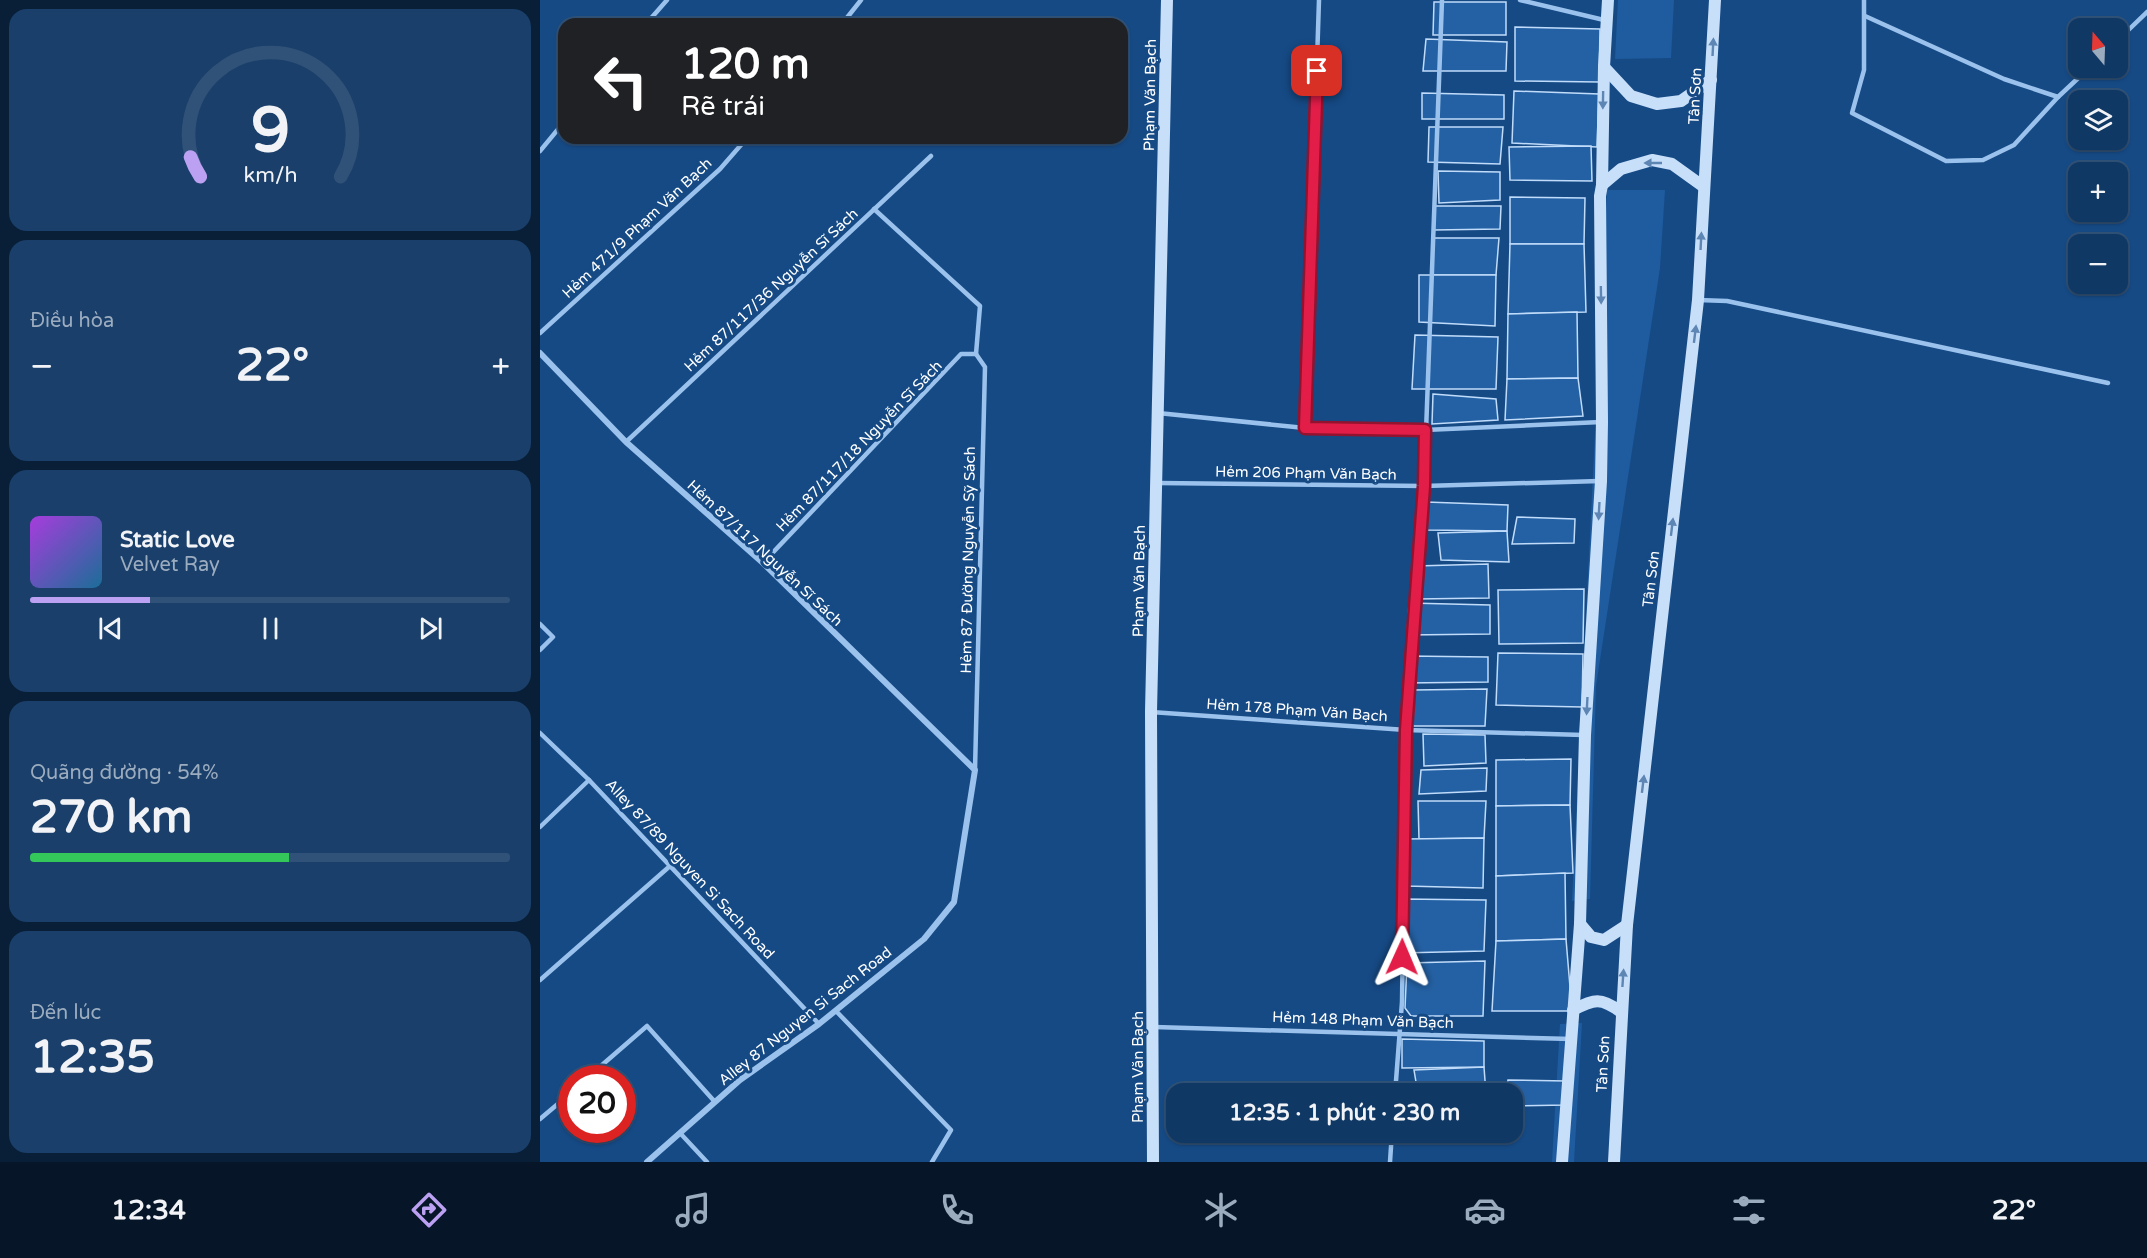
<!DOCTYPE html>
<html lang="vi">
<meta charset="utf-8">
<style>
body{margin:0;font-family:"Varela Round",sans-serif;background:#193f6a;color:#f1f3f6;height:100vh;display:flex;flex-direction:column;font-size:22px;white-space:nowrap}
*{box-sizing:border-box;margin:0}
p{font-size:20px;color:#9cacbf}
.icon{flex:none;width:33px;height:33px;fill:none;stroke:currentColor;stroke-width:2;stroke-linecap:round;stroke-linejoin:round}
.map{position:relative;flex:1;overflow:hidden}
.drawer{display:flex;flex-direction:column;gap:9px;padding:9px;background:#091f37;width:540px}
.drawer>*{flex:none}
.hud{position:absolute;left:18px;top:18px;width:570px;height:126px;border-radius:18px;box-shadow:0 2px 4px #0004,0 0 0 2px #305278;background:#202124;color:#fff;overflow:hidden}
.needle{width:39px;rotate:341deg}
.tools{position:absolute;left:1528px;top:18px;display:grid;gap:12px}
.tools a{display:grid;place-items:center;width:60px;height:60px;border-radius:12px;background:#103864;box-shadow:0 2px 4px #0004,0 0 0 2px #305278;font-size:30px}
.speed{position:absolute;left:18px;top:1065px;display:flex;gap:12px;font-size:30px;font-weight:700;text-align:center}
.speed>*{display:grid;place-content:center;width:78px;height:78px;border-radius:50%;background:#103864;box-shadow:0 2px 4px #0004,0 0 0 2px #305278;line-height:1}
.speed .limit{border:9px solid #d22;background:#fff;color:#111}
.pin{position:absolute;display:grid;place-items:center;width:51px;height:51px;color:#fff;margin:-26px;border-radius:12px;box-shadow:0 3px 9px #0006}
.me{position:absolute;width:66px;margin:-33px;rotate:1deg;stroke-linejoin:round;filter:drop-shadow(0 0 4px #0008)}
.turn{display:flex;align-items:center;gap:21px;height:126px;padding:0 24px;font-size:27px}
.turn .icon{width:78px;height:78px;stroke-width:2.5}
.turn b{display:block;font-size:42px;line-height:51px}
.big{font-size:45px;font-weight:800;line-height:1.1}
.drawer .card{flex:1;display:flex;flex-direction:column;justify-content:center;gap:9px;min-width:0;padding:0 21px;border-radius:18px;background:#193f6a}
.drawer .dial{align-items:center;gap:0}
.dial svg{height:156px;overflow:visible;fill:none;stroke:#305278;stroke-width:7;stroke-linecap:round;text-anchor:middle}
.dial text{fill:#f1f3f6;stroke:none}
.song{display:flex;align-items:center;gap:18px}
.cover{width:72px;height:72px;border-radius:9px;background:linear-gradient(135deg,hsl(280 70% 55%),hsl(200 70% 35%))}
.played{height:6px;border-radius:3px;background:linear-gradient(90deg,#bca0f2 25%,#305278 25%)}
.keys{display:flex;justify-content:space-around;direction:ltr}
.heat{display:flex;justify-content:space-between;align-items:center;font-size:33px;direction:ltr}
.charge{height:9px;border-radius:4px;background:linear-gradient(90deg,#34c759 54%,#305278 0)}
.trip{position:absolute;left:626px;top:1083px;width:357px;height:60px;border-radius:18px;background:#103864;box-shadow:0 2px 4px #0004,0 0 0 2px #305278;font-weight:800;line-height:60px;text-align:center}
.tabs{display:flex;height:96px;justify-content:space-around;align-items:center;background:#061628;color:#9cacbf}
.tabs .icon{width:42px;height:42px}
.tabs .current{color:#bca0f2}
.tabs b{font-size:27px;color:#f1f3f6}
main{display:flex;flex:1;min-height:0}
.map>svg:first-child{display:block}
</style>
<main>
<section class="drawer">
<div class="card dial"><svg viewBox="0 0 100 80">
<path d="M14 69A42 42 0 1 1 86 69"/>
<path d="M14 69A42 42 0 0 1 9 59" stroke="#bca0f2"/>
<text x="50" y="56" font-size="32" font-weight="700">9</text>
<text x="50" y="72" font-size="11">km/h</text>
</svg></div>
<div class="card"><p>Điều hòa</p>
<div class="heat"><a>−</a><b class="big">22°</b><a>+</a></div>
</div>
<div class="card">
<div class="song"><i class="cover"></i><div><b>Static Love</b><p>Velvet Ray</p></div></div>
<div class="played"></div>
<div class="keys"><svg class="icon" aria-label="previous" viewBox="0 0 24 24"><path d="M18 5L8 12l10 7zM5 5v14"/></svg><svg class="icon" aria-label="pause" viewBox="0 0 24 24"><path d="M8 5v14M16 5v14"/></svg><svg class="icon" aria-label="next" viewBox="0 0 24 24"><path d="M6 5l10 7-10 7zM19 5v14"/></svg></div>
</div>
<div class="card"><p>Quãng đường · 54%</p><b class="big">270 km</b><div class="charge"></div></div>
<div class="card"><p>Đến lúc</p><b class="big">12:35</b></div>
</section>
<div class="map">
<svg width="1607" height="1162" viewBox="0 0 1607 1162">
<rect width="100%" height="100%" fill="#164a85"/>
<g fill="#1e5c9f">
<polygon points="1078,0 1134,0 1131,58 1075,59"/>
<polygon points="1067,190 1125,190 1120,268 1056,686 1050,899 1032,901"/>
<polygon points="1042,1023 1034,1162 1012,1162 1020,1024"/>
</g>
<g fill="#2461a4" stroke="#c0dcfa" stroke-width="1.5">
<polygon points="894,2 966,2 966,35 893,35"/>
<polygon points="975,27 1060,29 1059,82 975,81"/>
<polygon points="886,39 967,42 966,71 883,71"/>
<polygon points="974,91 1059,94 1057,147 972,143"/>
<polygon points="882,93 964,95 964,119 882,119"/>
<polygon points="889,127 963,127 960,164 888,162"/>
<polygon points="1051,146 1052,181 970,180 969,147"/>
<polygon points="898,171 960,172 960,200 899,203"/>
<polygon points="970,197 1045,198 1044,244 970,244"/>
<polygon points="895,206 961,206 960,229 893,230"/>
<polygon points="892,238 959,238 956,275 892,275"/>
<polygon points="970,244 1044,244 1046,312 968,314"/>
<polygon points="879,275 956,275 955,326 879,322"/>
<polygon points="1037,312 1038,378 967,379 968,314"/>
<polygon points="875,335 958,337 956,389 872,389"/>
<polygon points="1038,378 1043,416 965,420 967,379"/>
<polygon points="893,394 956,399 958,420 892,424"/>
<polygon points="886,502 968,505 967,531 886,530"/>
<polygon points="977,517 1035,519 1034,543 972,544"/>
<polygon points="967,531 969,562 901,560 898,533"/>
<polygon points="948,564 949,598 876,599 876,566"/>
<polygon points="1044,589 1043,643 959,644 958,590"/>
<polygon points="869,603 950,605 950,634 867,635"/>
<polygon points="958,653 1043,654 1042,707 956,705"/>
<polygon points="866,656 948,657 948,682 866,683"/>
<polygon points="947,689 945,726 873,726 874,690"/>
<polygon points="883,734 945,735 946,763 884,766"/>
<polygon points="1031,759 1030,805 956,806 956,760"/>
<polygon points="947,768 946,791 879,794 881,770"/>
<polygon points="878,801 946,801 944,838 879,839"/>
<polygon points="1030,805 1033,873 956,876 956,806"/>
<polygon points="944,838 943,888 866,886 866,839"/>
<polygon points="1025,873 1026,939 956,941 956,876"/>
<polygon points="863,899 946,900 944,951 861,953"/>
<polygon points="1026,939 1032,1011 952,1011 956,941"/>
<polygon points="945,961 943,1016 871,1016 865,1008 867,963"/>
<polygon points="862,1039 944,1041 944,1067 862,1068"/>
<polygon points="944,1067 946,1094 878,1094 874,1070"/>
<polygon points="968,1080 1026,1081 1026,1105 972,1106 972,1094 965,1094"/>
</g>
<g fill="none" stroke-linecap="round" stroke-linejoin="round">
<g stroke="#9bc2ed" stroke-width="4.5">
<polyline points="980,0 1064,20"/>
<polyline points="1324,0 1324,70 1312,113 1406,161 1443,160 1474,145 1518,97 1549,68"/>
<polyline points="1325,16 1464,79 1518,97"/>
<polyline points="106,24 127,0"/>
<polyline points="302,24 321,0"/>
<polyline points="1578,40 1607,12"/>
<polyline points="0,151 24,122"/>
<polyline points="334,209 440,306 436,354"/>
<polyline points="1158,300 1187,301 1568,383"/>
<polyline points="0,333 180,169 207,138"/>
<polyline points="618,413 765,428 885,430 1061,422"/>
<polyline points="765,428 779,0"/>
<polyline points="86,442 391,156"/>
<polyline points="618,483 884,486 1060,481"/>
<polyline points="223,563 421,354 436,354"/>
<polyline points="0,624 13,637 0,650"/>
<polyline points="611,712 866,730 1043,735"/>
<polyline points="0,733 49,780 279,1024"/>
<polyline points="435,770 445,367 436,354"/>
<polyline points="0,827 49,780"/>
<polyline points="0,980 130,866"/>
<polyline points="296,1011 411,1130 392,1162"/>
<polyline points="614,1027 1031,1039"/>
<polyline points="47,1078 107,1026 175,1102"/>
<polyline points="855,1094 862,1002 866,730 884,486 902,0"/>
<polyline points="0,1119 32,1092"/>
<polyline points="140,1133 167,1162"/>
<polyline points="850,1162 852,1132"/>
</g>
<polyline stroke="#9bc2ed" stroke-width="6" points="0,353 86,442 223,563 435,770 414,902 384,939 279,1024 200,1080 107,1162"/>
<g stroke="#c8dffa" stroke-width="12">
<polyline points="1064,67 1091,96 1117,104 1141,101 1171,80"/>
<polyline points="1062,185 1081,169 1112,160 1132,164 1164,187"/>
<polyline points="1040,924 1051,937 1064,940 1087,925"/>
<path d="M1033 1010C1054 999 1061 997 1081 1012"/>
<polyline points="613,1162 611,712 627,0"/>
<polyline points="1022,1162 1040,924 1045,735 1061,481 1062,422 1060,196 1062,185 1064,67 1068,0"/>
<polyline points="1074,1162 1087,925 1158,300 1175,0"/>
</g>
</g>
<defs><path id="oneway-solid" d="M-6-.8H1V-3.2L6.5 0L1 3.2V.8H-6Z" transform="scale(1.5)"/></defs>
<g fill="#5d86b4">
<use href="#oneway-solid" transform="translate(1173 47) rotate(-87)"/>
<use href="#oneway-solid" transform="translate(1063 100) rotate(91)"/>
<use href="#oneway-solid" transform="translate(1113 163) rotate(180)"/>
<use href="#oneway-solid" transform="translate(1161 241) rotate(-87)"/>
<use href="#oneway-solid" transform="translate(1061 295) rotate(89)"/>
<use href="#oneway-solid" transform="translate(1155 334) rotate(-83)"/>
<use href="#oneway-solid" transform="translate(1059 511) rotate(93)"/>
<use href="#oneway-solid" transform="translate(1132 527) rotate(-83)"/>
<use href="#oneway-solid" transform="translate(1047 706) rotate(93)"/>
<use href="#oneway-solid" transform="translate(1103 784) rotate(-83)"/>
<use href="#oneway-solid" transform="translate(1083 978) rotate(-86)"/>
</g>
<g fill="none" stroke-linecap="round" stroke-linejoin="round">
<defs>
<polyline id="route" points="777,71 765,428 885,430 884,486 866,730 862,957"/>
</defs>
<use href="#route" stroke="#92132f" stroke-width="15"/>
<use href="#route" stroke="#e11d48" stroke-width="10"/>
</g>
<g text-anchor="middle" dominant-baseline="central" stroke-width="6" stroke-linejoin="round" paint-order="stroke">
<g font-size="15" fill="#fff" stroke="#164a85">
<text transform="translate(610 95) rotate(-89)">Phạm Văn Bạch</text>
<text transform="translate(1155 96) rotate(-87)">Tân Sơn</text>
<text transform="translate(97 228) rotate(-43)">Hẻm 471/9 Phạm Văn Bạch</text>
<text transform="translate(231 290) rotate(-43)">Hẻm 87/117/36 Nguyễn Sĩ Sách</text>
<text transform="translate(319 446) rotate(-46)">Hẻm 87/117/18 Nguyễn Sĩ Sách</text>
<text transform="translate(766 473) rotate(1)">Hẻm 206 Phạm Văn Bạch</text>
<text transform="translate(225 553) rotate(43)">Hẻm 87/117 Nguyễn Sĩ Sách</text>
<text transform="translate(428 560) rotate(-89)">Hẻm 87 Đường Nguyễn Sỹ Sách</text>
<text transform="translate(1111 579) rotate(-83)">Tân Sơn</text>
<text transform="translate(599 581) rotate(-89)">Phạm Văn Bạch</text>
<text transform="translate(757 710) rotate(4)">Hẻm 178 Phạm Văn Bạch</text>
<text transform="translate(150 869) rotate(47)">Alley 87/89 Nguyen Si Sach Road</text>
<text transform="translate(265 1016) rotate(-38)">Alley 87 Nguyen Si Sach Road</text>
<text transform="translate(823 1020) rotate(2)">Hẻm 148 Phạm Văn Bạch</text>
<text transform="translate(1063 1064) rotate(-87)">Tân Sơn</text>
<text transform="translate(598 1067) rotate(-90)">Phạm Văn Bạch</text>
</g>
</g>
</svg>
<div class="tools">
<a><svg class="needle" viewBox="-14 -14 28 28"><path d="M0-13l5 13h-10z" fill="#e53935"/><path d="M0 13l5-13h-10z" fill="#9cacbf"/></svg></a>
<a><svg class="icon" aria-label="layers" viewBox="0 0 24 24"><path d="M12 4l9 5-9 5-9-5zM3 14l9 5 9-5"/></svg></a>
<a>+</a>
<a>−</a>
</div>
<div class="speed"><div class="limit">20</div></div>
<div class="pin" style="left:777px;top:71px;background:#d93025"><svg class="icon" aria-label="arrive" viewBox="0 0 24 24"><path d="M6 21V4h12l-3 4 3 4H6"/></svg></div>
<svg class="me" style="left:862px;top:957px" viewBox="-20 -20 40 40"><path d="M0-17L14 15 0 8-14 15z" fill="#e11d48" stroke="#fff" stroke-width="4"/></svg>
<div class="trip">12:35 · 1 phút · 230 m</div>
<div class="hud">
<div class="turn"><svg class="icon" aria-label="left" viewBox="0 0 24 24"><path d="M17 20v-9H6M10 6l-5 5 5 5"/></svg><div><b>120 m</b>Rẽ trái</div></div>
</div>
</div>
</main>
<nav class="tabs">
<b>12:34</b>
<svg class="icon current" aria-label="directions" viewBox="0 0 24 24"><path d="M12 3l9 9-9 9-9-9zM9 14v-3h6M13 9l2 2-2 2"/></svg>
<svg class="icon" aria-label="music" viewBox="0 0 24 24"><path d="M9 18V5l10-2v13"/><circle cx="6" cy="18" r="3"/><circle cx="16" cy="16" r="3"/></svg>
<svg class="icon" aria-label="phone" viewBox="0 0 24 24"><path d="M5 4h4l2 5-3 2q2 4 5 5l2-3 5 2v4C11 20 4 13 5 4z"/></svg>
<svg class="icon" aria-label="climate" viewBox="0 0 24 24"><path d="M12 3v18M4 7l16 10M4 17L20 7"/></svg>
<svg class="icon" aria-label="car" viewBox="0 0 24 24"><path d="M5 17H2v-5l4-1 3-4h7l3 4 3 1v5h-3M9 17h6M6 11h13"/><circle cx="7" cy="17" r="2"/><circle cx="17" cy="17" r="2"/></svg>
<svg class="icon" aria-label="filters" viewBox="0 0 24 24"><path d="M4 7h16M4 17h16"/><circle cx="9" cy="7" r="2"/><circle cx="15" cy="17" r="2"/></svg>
<b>22°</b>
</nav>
